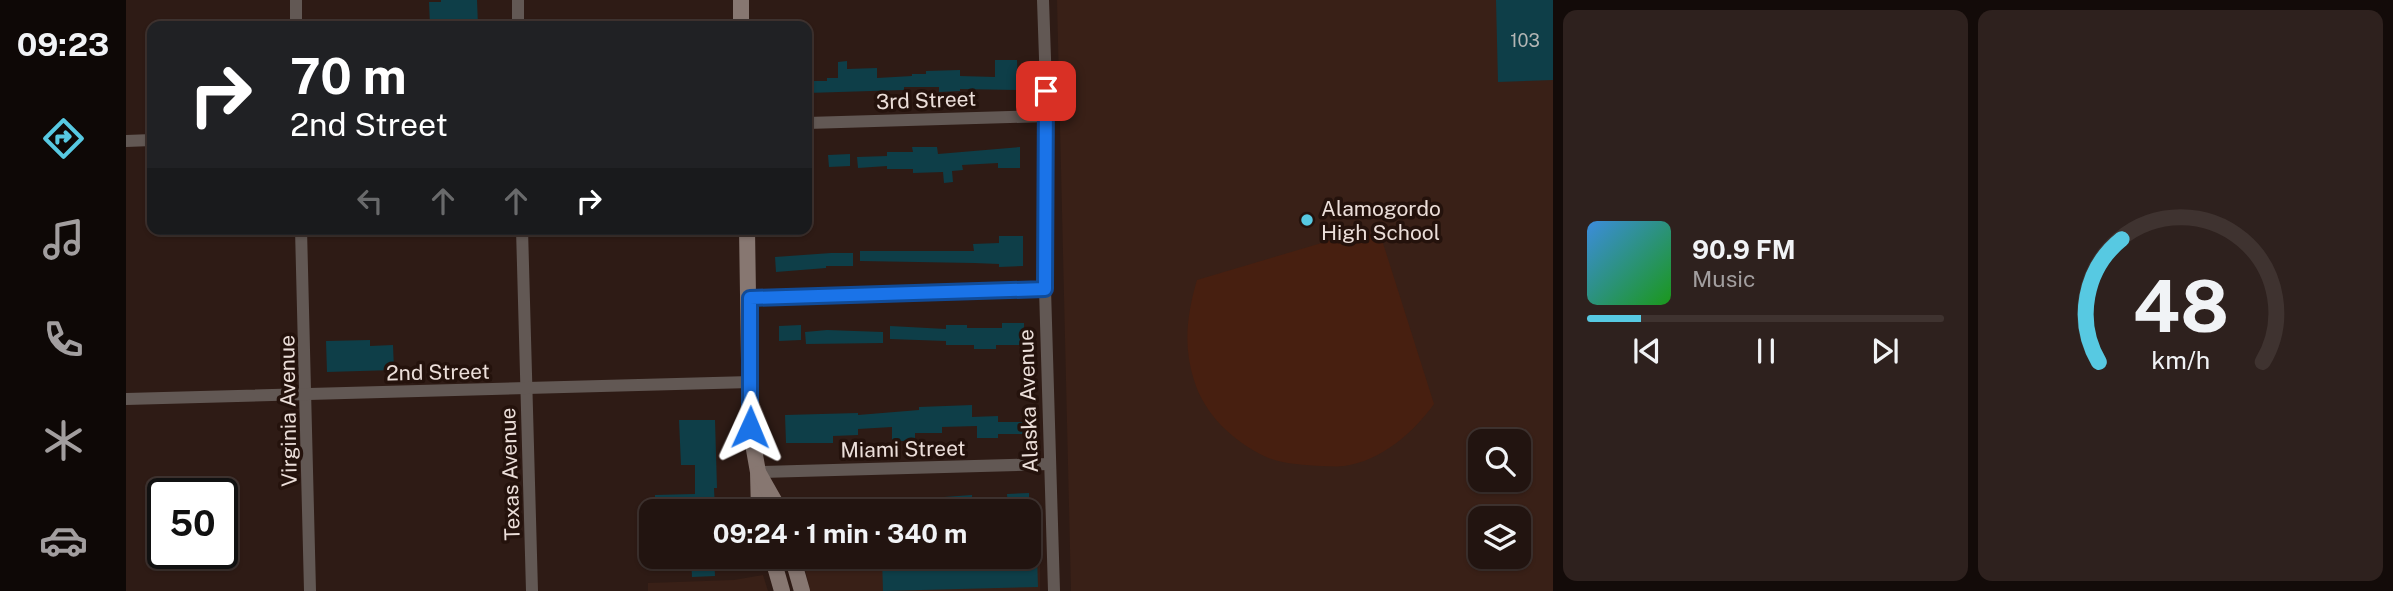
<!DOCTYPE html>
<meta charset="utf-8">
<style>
body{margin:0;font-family:"Public Sans",sans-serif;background:#2e211e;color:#f1f3f6;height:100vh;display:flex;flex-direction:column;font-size:26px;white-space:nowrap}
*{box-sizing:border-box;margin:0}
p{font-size:23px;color:#a29e9f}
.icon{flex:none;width:38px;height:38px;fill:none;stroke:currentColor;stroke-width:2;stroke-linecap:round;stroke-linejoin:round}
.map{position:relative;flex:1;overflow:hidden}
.drawer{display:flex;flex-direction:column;gap:10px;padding:10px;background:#130b09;width:840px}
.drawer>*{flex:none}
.hud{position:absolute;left:21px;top:21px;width:665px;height:214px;border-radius:14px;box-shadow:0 2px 5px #0004,0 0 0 2px #3f3330;background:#202124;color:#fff;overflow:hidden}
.buttons{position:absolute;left:1342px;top:429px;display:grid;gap:14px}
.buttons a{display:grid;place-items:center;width:63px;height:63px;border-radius:14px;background:#221410;box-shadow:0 2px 5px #0004,0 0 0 2px #3f3330;font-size:35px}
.speed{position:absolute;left:21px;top:478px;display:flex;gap:14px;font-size:35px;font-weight:700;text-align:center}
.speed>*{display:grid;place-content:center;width:91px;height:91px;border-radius:50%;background:#221410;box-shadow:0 2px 5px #0004,0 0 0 2px #3f3330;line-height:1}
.speed .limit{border:4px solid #111;border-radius:10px;background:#fff;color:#111}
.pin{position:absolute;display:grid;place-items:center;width:60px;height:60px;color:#fff;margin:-30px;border-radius:14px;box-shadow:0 4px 10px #0006}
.me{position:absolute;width:77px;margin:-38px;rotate:1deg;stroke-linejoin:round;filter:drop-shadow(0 0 5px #0008)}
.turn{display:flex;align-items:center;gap:24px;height:147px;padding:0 28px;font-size:32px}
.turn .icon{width:91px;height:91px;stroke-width:2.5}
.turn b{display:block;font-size:49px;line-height:60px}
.lanes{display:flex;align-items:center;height:66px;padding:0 28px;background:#0003;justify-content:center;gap:35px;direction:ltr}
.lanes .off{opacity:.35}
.drawer .card{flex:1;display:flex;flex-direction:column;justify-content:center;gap:10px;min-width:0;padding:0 24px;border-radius:14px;background:#2e211e}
.drawer .dial{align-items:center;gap:0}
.dial svg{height:182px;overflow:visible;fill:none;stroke:#3f3330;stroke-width:7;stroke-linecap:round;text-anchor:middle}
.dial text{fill:#f1f3f6;stroke:none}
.song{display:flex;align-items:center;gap:21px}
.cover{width:84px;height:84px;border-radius:10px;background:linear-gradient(135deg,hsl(210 70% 55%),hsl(120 70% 35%))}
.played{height:7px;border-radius:4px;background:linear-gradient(90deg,#57c9e2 15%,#3f3330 15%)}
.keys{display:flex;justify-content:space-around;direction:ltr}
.drawer .tiles{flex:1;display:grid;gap:10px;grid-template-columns:repeat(2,1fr)}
.trip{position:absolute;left:513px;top:499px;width:402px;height:70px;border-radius:14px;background:#221410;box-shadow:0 2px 5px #0004,0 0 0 2px #3f3330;font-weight:700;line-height:70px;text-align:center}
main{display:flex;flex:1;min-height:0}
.dock{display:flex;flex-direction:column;width:126px;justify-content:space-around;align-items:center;background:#0e0806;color:#a29e9f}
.dock .icon{width:49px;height:49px}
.dock .current{color:#57c9e2}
.dock b{font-size:32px;color:#f1f3f6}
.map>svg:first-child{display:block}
</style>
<main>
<nav class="dock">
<b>09:23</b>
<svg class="icon current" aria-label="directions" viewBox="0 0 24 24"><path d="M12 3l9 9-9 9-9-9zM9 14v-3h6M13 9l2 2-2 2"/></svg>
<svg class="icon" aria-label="music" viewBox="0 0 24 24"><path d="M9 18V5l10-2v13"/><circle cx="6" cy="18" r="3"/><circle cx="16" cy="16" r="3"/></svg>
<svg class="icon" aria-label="phone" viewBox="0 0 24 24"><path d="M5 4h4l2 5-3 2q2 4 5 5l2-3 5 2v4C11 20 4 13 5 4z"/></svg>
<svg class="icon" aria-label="climate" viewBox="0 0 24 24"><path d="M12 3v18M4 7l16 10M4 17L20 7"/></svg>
<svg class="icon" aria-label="car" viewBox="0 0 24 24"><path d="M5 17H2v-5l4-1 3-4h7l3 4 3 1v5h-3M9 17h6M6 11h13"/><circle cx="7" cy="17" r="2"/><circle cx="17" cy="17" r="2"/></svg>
</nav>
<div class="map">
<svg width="1427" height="591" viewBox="0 0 1427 591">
<rect width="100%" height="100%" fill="#2e1b15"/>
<g fill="#392017" fill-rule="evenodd">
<path d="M931 0H1427V591H945ZM1354 441H1393V480H1354ZM1354 518H1393V556H1354Z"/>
<polygon points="903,551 914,551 914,591 684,591 677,560 759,556 903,556"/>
<polygon points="637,575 642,591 522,591 522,583 608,580"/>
</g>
<path fill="#471f10" d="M1236 231 1256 240 1308 404C1287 433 1255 461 1218 466 1211 467 1203 466 1196 466 1178 465 1155 464 1138 456 1107 441 1078 414 1068 380 1057 346 1061 314 1071 280Z"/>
<g fill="#0e3e48">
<polygon points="315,0 351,0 352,26 304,26 303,2 315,2"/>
<polygon points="1370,0 1427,0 1427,80 1372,82"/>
<polygon points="869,60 891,60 892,90 834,89 834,91 813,92 813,87 778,87 778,90 681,93 681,81 701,81 701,78 712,78 712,62 721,61 721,69 751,68 751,78 786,76 786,74 800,74 800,71 834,70 834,76 869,77"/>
<polygon points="786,147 811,147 812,154 894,147 894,168 872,168 872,163 836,165 837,170 826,171 827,182 818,183 817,172 787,173 787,169 761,169 761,166 732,168 731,157 761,156 761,152 787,152"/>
<polygon points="724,154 724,166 703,167 702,155"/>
<polygon points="873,236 897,236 897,266 873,267 873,264 848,263 734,261 734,251 848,251 847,244 873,243"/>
<polygon points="705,253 727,253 727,266 700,266 700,268 650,272 649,257"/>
<polygon points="876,323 898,323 898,345 870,345 870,349 848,349 848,345 820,345 820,341 764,339 764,326 820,329 820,325 841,325 841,328 876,328"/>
<polygon points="675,325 675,340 653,341 653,326"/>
<polygon points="701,330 757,332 757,343 680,344 679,332"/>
<polygon points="244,340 244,346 267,345 268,370 201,372 200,341"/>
<polygon points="846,405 846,417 872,416 872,422 900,422 900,434 872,434 872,438 851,438 851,426 816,427 816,433 789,433 789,441 766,441 766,427 732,429 732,435 707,436 707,443 660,443 659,415 732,413 732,415 793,410 793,407"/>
<polygon points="553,420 589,420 591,488 588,488 589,511 529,510 529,495 569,494 569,465 555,465"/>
<polygon points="903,493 903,506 882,507 881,494"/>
<polygon points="846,495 846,501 875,500 875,511 824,511 824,508 769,510 768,498 790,497 790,499"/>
<polygon points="565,556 588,556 589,576 566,577"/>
<polygon points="816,556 911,556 912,587 757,591 756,558"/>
</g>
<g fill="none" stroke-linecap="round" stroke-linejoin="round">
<g stroke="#625854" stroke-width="12">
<polyline points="170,0 170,26"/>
<polyline points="392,0 392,26"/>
<polyline points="917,0 921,116 919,289 928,591"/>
<polyline points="681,123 921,116"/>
<polyline points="0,141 26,140"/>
<polyline points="175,229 184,591"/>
<polyline points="396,229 406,591"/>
<polyline points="624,298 919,289"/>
<polyline points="0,399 625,382"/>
<polyline points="632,472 924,464"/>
</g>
<g stroke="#877771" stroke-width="16">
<polyline points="615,0 615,26"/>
<polyline points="621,229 624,427 632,472 633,511"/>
<polyline points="633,474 654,511"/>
<polyline points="646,556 656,591"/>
<polyline points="666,556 676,591"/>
</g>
</g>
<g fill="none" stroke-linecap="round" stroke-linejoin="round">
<defs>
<polyline id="route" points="624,427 624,298 919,289 920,91"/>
</defs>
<use href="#route" stroke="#114b97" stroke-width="18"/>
<use href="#route" stroke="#1a73e8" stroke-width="12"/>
</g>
<circle fill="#57c9e2" stroke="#24120c" stroke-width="2.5" cx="1181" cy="220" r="7"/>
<g text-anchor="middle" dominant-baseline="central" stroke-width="7" stroke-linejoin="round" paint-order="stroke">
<g font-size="18" fill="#b4b6b5">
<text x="1399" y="40">103</text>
</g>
<g font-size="21" fill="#ebded9" stroke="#24120c">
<text transform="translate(800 100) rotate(-2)">3rd Street</text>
<text transform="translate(312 372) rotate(-1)">2nd Street</text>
<text transform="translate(902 401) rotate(-92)">Alaska Avenue</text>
<text transform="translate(162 411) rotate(-91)">Virginia Avenue</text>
<text transform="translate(777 449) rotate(-1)">Miami Street</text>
<text transform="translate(384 474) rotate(-92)">Texas Avenue</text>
</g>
<g font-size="21" fill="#ebded9" stroke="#24120c" text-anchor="start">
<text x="1195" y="208">Alamogordo<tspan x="1195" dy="24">High School</tspan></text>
</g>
</g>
</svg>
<div class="buttons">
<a><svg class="icon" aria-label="search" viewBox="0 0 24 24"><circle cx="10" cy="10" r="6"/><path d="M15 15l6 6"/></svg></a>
<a><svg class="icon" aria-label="layers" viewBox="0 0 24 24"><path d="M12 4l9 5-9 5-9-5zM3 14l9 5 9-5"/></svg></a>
</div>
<div class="speed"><div class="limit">50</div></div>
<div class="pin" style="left:920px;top:91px;background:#d93025"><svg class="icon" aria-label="arrive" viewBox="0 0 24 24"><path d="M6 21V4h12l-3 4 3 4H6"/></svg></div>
<svg class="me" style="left:624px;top:427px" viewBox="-20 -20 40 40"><path d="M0-17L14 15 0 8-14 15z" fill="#1a73e8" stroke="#fff" stroke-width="4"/></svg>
<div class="trip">09:24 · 1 min · 340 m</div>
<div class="hud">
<div class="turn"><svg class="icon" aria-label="right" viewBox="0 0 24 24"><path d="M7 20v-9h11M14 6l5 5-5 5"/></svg><div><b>70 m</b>2nd Street</div></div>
<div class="lanes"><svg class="icon off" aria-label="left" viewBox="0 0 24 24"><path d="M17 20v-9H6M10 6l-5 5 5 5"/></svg><svg class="icon off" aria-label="ahead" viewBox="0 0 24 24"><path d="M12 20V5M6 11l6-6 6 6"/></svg><svg class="icon off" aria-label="ahead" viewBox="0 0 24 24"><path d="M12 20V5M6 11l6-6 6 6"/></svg><svg class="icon" aria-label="right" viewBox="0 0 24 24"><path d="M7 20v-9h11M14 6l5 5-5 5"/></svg></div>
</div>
</div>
<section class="drawer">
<div class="tiles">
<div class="card">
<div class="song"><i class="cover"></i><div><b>90.9 FM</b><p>Music</p></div></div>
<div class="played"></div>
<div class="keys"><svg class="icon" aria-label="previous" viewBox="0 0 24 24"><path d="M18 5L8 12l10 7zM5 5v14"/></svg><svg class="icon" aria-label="pause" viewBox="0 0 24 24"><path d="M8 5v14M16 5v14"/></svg><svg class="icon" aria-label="next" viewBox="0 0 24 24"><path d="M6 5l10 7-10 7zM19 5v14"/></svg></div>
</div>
<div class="card dial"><svg viewBox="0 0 100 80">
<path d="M14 69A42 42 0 1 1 86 69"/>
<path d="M14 69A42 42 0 0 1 24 15" stroke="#57c9e2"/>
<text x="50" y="56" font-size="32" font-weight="700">48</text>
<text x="50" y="72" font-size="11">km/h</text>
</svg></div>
</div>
</section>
</main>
